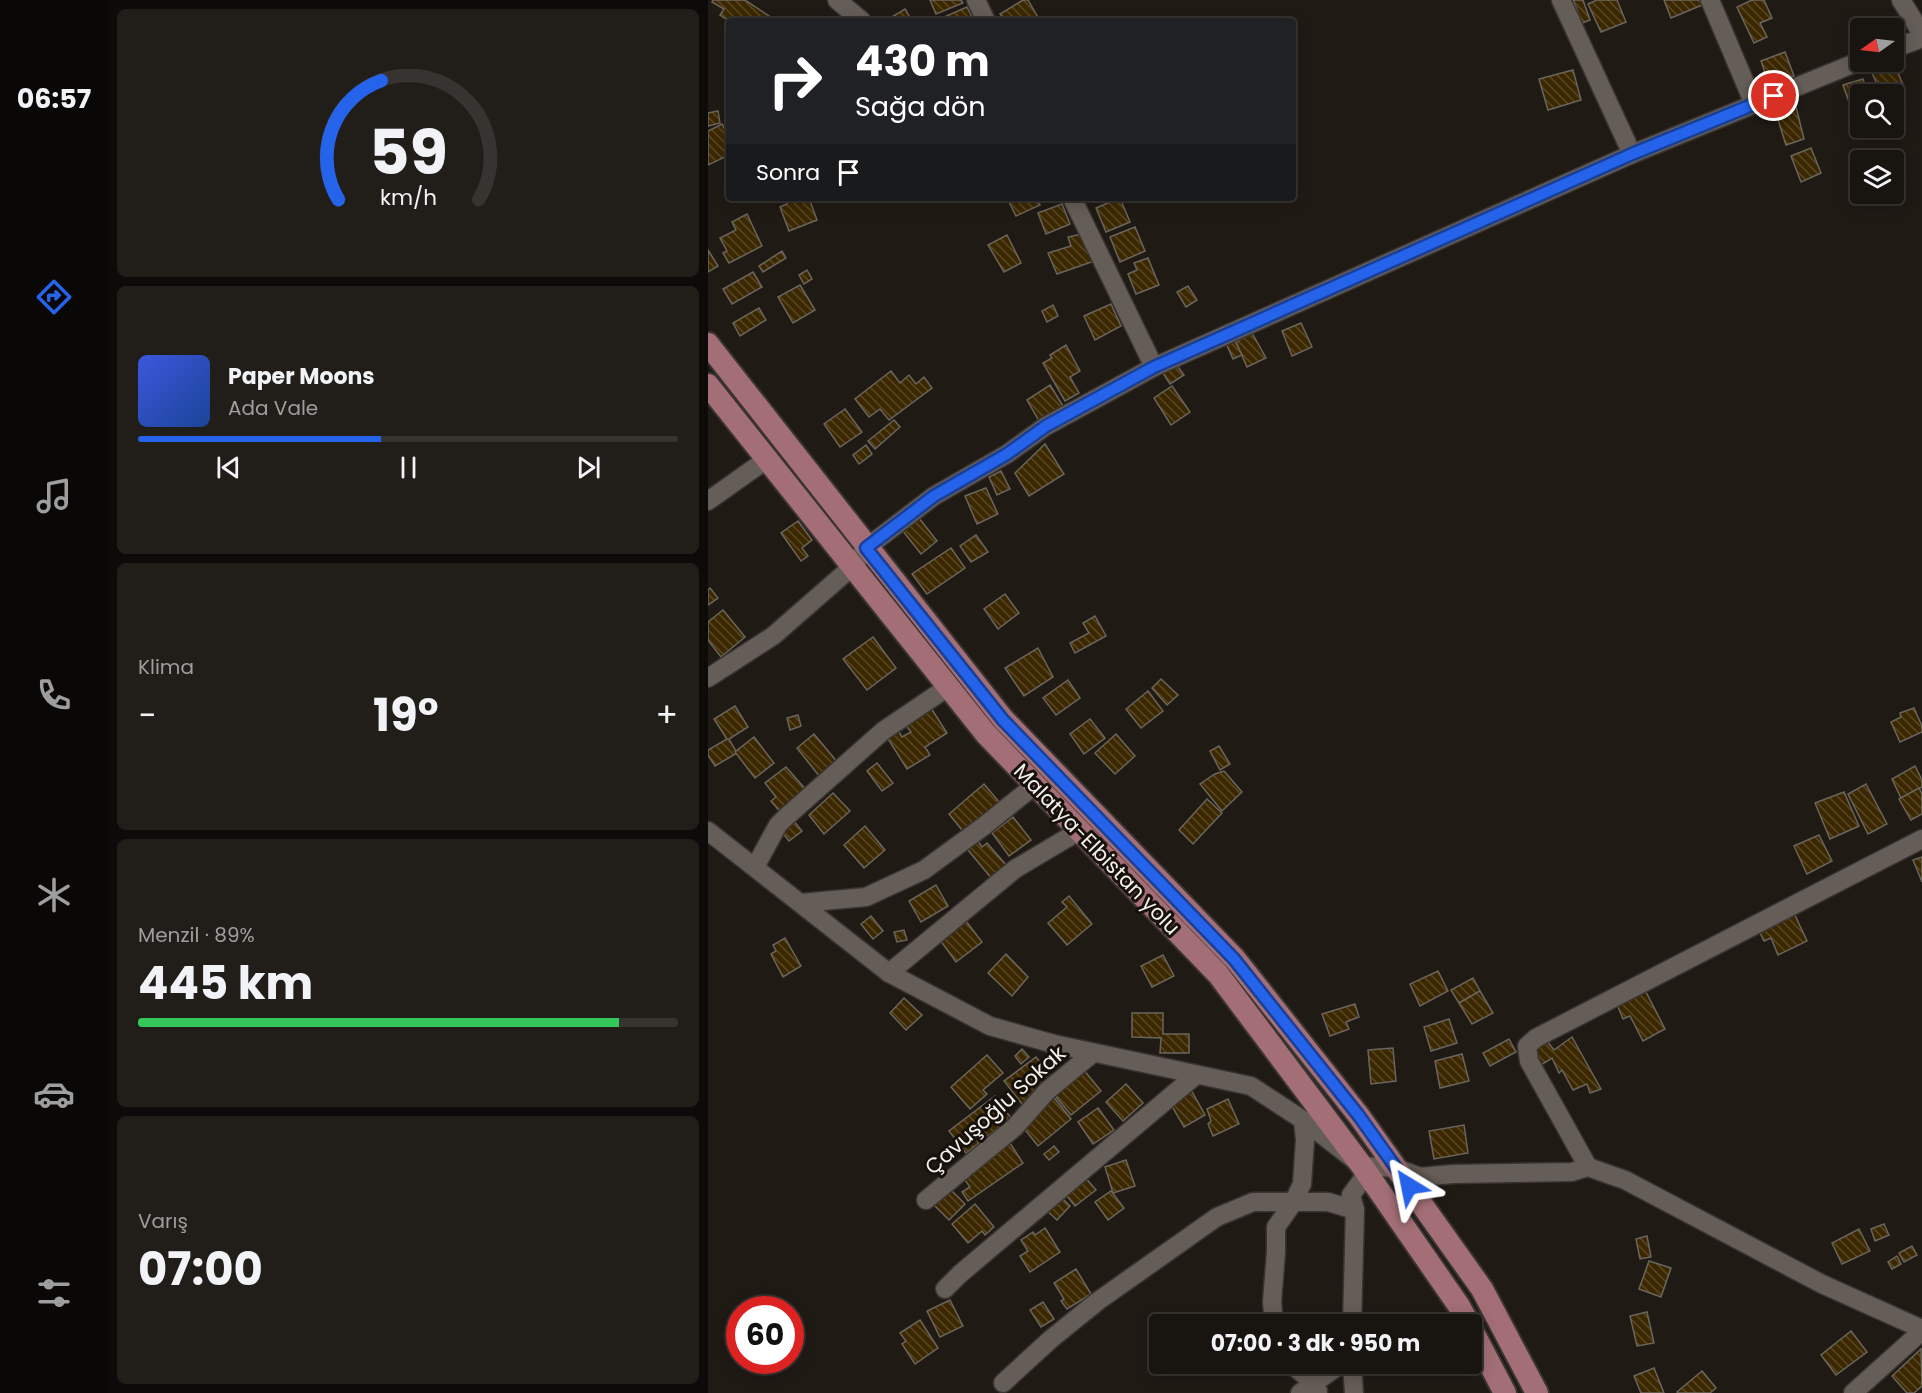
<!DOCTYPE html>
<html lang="tr">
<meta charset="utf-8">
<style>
body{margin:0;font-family:Poppins,sans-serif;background:#211d19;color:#f1f3f6;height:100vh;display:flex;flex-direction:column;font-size:22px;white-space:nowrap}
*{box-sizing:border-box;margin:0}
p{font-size:20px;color:#9f9e9f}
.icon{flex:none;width:33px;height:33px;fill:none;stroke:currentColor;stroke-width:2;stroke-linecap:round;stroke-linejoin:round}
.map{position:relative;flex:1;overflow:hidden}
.panel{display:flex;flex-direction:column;gap:9px;padding:9px;background:#0d0b09;width:600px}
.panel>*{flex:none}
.hud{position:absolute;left:18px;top:18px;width:570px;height:183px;border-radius:6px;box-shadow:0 3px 15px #0003,0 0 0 2px #363330;background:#202124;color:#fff;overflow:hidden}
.needle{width:39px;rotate:256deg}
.fabs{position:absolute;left:1142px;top:18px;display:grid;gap:12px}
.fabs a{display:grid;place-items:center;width:54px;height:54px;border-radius:6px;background:#181410;box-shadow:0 3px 15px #0003,0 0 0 2px #363330;font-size:30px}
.speed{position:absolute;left:18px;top:1296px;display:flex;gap:12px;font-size:30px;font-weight:700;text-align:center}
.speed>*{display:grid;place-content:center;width:78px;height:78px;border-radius:50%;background:#181410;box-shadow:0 3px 15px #0003,0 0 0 2px #363330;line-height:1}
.speed .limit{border:9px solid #d22;background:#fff;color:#111}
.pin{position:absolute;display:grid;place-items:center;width:51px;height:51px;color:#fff;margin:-26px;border:3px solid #fff;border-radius:50%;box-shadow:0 2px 6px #0007}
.me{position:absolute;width:66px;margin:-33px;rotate:325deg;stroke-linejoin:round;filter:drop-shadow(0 0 4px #0008)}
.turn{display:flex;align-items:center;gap:21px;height:126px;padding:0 30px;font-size:27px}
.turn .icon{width:78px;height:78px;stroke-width:2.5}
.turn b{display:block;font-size:42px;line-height:51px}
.then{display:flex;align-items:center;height:57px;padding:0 30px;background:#0003;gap:12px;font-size:22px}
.big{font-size:45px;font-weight:700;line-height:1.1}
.panel .card{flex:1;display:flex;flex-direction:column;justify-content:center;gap:9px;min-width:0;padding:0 21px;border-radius:9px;background:#211d19}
.panel .dial{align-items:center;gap:0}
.dial svg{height:156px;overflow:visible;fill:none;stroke:#363330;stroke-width:7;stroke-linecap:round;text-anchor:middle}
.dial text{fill:#f1f3f6;stroke:none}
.song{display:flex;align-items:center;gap:18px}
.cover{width:72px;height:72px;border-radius:9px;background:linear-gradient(135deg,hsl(230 70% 55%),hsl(220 70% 35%))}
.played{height:6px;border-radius:3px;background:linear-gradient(90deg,#2563eb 45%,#363330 45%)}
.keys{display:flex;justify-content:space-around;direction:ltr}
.heat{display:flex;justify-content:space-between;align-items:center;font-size:33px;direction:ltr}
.charge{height:9px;border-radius:4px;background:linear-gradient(90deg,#34c759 89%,#363330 0)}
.trip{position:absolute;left:441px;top:1314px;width:333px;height:60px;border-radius:6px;background:#181410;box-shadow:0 3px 15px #0003,0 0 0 2px #363330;font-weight:700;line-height:60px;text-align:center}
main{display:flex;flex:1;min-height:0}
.tab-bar{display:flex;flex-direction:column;width:108px;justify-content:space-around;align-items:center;background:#0a0806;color:#9f9e9f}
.tab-bar .icon{width:42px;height:42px}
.tab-bar .current{color:#2563eb}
.tab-bar b{font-size:27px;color:#f1f3f6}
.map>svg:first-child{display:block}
</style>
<main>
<nav class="tab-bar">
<b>06:57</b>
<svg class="icon current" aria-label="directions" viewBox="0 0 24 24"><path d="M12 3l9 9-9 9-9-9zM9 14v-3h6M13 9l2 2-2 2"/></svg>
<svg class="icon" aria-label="music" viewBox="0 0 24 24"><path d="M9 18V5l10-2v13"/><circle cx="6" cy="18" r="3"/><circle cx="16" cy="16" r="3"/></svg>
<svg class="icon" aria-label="phone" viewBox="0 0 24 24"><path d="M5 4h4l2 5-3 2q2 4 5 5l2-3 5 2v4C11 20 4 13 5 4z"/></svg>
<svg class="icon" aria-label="climate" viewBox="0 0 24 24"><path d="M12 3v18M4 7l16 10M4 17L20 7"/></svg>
<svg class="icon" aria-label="car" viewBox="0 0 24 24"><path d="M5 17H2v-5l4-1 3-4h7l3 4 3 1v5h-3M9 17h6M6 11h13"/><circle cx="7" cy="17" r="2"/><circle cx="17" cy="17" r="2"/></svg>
<svg class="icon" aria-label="filters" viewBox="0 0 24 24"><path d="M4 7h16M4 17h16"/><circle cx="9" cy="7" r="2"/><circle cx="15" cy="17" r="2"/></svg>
</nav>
<section class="panel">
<div class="card dial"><svg viewBox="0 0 100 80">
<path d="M14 69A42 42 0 1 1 86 69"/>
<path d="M14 69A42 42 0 0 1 36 8" stroke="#2563eb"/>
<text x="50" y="56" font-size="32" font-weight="700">59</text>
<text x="50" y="72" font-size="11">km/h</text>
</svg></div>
<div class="card">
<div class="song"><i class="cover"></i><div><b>Paper Moons</b><p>Ada Vale</p></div></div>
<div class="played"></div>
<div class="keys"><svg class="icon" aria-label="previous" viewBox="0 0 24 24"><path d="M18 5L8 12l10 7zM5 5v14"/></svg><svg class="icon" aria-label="pause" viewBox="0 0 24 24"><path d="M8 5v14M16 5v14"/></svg><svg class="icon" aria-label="next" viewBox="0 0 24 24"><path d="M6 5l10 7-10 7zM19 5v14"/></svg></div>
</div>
<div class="card"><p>Klima</p>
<div class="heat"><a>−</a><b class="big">19°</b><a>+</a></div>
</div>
<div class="card"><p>Menzil · 89%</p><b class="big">445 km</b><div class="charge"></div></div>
<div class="card"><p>Varış</p><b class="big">07:00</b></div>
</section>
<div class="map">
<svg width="1214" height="1393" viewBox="0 0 1214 1393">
<defs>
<pattern id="building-back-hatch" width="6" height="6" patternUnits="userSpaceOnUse" patternTransform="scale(1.5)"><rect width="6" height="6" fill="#3c2800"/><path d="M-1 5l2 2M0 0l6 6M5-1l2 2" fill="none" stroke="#594825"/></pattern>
</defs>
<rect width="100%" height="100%" fill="#201a15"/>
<g fill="url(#building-back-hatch)" stroke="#6a655d" stroke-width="1.5">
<polygon points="5,0 37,0 61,16 58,21 21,21 12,15 16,9 4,2"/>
<polygon points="222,0 253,0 255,3 228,14"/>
<polygon points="315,0 320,0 332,21 297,21 292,14"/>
<polygon points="865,0 875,0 882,20 874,23"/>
<polygon points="889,0 909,0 918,22 893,32 880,4"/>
<polygon points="956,0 992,0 994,5 963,18"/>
<polygon points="1044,0 1056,0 1064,18 1052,23 1059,37 1046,43 1029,7"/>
<polygon points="259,7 266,21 238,21 236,17"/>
<polygon points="197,9 204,21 177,21"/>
<polygon points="1077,52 1086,76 1061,85 1053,61"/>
<polygon points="1185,61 1196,87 1173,94 1162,68"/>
<polygon points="865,70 873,100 840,110 831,79"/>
<polygon points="1155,79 1160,94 1152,94 1152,117 1147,119 1135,85"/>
<polygon points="1088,107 1096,139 1078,145 1068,113"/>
<polygon points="10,111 12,123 0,126 0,113"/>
<polygon points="14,124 21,136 21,155 0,165 0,131"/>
<polygon points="1163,128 1182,128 1183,130 1167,137"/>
<polygon points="1103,148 1113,173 1093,182 1083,156"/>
<polygon points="82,198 101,198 109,220 81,231 72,207 79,204 78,200"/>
<polygon points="299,198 328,198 332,205 308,216"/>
<polygon points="412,198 422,222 398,232 388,208"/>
<polygon points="354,204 362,224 338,234 330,213"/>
<polygon points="39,214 54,246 21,263 15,253 19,251 12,238 28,230 24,222"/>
<polygon points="427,227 437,251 412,262 402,237"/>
<polygon points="378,233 389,260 349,274 340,253 363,246 360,237"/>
<polygon points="299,235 313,263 296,272 280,245"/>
<polygon points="0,250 10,266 0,272"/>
<polygon points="74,251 78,258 55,272 51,266"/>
<polygon points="440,258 451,285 428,294 420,274 429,270 426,263"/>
<polygon points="99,270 104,279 96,284 91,275"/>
<polygon points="45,272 54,287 24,304 15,289"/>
<polygon points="92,285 107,310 85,323 70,297"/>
<polygon points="480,286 489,300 478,307 469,292"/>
<polygon points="403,304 413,326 387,340 376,316"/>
<polygon points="345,305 350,316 339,322 334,311"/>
<polygon points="51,308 58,320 32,336 25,323"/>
<polygon points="593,323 604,347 584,356 574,331"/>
<polygon points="544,333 558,358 539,367 528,342"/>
<polygon points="526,339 534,355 525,359 518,343"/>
<polygon points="358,345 372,371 362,377 371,393 357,401 335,363 344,358 342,355"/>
<polygon points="468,364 476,375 462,384 455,373"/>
<polygon points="183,371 192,383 201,375 208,384 216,377 224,388 181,420 172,409 161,417 147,399"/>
<polygon points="342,385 355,406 331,421 319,400"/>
<polygon points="464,386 482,412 463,425 446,398"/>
<polygon points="137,409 154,432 132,447 116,424"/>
<polygon points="186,420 192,427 167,449 160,441"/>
<polygon points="337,444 356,474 321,496 307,473"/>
<polygon points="158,445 164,454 151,464 145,455"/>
<polygon points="293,471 302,489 289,495 281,477"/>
<polygon points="278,488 290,514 269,524 257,496"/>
<polygon points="211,518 229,541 213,554 194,530"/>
<polygon points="90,521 104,540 94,548 100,556 93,561 73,533"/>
<polygon points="268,535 280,552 263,562 252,546"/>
<polygon points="243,548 257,568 219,594 204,574"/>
<polygon points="2,588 10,598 0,605 0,590"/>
<polygon points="297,594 311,613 290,629 276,609"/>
<polygon points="15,610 37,637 13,657 0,640 0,622"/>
<polygon points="387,616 398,636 367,653 362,643 381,633 375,623"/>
<polygon points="165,637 188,668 159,690 135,659"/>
<polygon points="330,648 345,677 316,696 297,668"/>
<polygon points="453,679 470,695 459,705 444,688"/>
<polygon points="360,680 372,698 348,715 335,698"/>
<polygon points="440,691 455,711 433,728 418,709"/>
<polygon points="27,706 40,727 21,739 29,753 7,766 0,755 0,750 19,739 6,719"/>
<polygon points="223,708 239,733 217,747 222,755 199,769 177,734 188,727 194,737 203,732 197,724"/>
<polygon points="1206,708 1214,726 1214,732 1192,742 1183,722 1193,717 1192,713"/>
<polygon points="90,715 93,726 82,730 79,718"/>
<polygon points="382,719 397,738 376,754 362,734"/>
<polygon points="106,734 130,763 112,777 89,748"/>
<polygon points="408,734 427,756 407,774 387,753"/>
<polygon points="46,737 66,763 47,778 27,752"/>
<polygon points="511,746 522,764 512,770 502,751"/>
<polygon points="169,763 185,783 174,791 159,771"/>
<polygon points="1207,766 1214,780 1214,787 1193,798 1184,779"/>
<polygon points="78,767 100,792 74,814 63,801 68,797 57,783"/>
<polygon points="516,771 534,792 514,811 492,784 507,774"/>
<polygon points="276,784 298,810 259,836 241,814"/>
<polygon points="1158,784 1179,824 1160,834 1140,794"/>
<polygon points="1211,788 1214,794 1214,814 1203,820 1191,799"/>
<polygon points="1136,792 1151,826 1122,839 1107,803"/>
<polygon points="125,793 142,811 116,834 101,815"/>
<polygon points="499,799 514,813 485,844 471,830"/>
<polygon points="305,817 323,840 301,856 284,833"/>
<polygon points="86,821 94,831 81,841 73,831"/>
<polygon points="157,826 177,850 156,868 136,845"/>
<polygon points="1111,835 1124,861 1099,874 1086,846"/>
<polygon points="270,841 274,847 279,843 299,866 284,879 260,850"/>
<polygon points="1214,857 1214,882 1205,860"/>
<polygon points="228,885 240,906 213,922 201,901"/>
<polygon points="361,896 384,924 359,945 340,923 359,907 354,902"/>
<polygon points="1085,911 1099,941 1070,955 1063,938 1056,941 1050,928"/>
<polygon points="163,916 175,931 165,939 153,924"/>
<polygon points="258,921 274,942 248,962 232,940"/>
<polygon points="196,930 199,940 189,942 186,932"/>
<polygon points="77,938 93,966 75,977 63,954 68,951 65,945"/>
<polygon points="298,954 320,977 304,996 280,973"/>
<polygon points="455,955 466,976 444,987 433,966"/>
<polygon points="730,971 740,991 712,1006 702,984"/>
<polygon points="765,978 772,991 751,1003 743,990"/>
<polygon points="937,990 957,1029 935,1041 922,1016 915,1019 908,1002"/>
<polygon points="772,991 785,1013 764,1024 751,1003"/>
<polygon points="196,998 214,1015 198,1030 182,1013"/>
<polygon points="647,1004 651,1017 638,1022 641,1029 622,1036 614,1014"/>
<polygon points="424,1013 455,1013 455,1034 481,1034 481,1053 452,1053 453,1038 424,1037"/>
<polygon points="741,1019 749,1043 723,1051 716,1027"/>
<polygon points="864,1037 893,1089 882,1093 879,1084 865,1090 854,1070 851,1073 844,1058 833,1065 825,1047 838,1040 846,1050"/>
<polygon points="801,1039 808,1052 782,1066 775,1053"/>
<polygon points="685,1048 688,1081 663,1084 660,1050"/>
<polygon points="314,1049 321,1057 313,1064 307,1056"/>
<polygon points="754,1054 761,1081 732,1088 727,1061"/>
<polygon points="279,1055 295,1073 275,1090 279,1094 262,1109 243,1087"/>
<polygon points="328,1057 345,1079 314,1104 296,1081"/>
<polygon points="375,1069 393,1091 363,1115 345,1093"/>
<polygon points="418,1084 435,1103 415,1121 398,1102"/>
<polygon points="482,1088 497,1115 476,1127 461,1101"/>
<polygon points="344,1095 363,1119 330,1146 311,1122"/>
<polygon points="287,1096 303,1118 258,1153 241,1131"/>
<polygon points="520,1099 531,1124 505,1136 500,1124 503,1121 499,1109"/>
<polygon points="390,1108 406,1130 385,1144 370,1122"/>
<polygon points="756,1125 760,1153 726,1159 721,1131"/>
<polygon points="300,1140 315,1163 260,1201 254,1192 262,1187 252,1173"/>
<polygon points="346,1146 351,1152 341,1160 336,1154"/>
<polygon points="418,1160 427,1186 405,1193 397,1167"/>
<polygon points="375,1175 388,1190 367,1206 355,1191"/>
<polygon points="241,1188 257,1204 241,1220 225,1204"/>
<polygon points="403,1191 416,1208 400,1220 387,1202"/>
<polygon points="351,1195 362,1206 349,1220 337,1209"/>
<polygon points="267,1204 286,1227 277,1235 274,1231 260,1243 244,1224"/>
<polygon points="1176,1224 1181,1235 1167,1241 1163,1229"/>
<polygon points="337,1228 352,1252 322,1272 312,1256 320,1251 313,1240 325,1232 327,1235"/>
<polygon points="1151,1229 1162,1251 1134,1264 1124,1243"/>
<polygon points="939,1236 943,1257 932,1259 928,1239"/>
<polygon points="1204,1246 1209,1255 1196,1262 1191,1253"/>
<polygon points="1189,1256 1193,1264 1184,1269 1180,1262"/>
<polygon points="941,1261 963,1268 953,1297 931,1289"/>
<polygon points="368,1269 383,1294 359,1309 353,1301 356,1299 346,1283"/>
<polygon points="242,1300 255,1326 232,1337 219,1311"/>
<polygon points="335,1302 346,1319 333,1327 322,1310"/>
<polygon points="939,1312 946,1343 929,1346 922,1316"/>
<polygon points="549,1315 552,1324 534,1324 534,1321"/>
<polygon points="212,1320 230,1348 207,1364 194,1344 198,1341 192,1333"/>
<polygon points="1143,1331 1159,1352 1128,1375 1113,1355"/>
<polygon points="1213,1349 1214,1386 1206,1393 1199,1393 1184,1376"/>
<polygon points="946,1368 956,1393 933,1393 926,1376"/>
<polygon points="994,1371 1008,1388 1002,1393 970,1393 969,1392"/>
</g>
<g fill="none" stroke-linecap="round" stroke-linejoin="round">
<defs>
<g id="minor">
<polyline points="129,0 154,21"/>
<polyline points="268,0 278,21"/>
<polyline points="853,0 924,154"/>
<polyline points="1002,0 1046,104"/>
<polyline points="1193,0 1214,34"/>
<polyline points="1185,49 1214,38"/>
<polyline points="364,198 446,367"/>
<polyline points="0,501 59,459"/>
<polyline points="0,678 65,636 145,566 158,548 226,496 299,454 338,426 446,367 924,154 1152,61"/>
<polyline points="0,831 181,973 282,1026 346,1044 543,1086 595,1120 654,1166 688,1168 712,1177 745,1174 864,1172 880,1167 917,1180 1114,1284 1214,1329"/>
<polyline points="47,867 70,825 77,818 175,731 240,687"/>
<polyline points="93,903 158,897 216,870 276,826 327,785"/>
<polyline points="181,973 307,869 371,831"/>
<polyline points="880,1167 821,1061 819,1046 828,1038 1214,839"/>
<polyline points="218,1200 307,1127 339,1091 385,1053"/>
<polyline points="237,1289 252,1274 488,1075"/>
<polyline points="566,1324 564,1302 568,1252 568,1227 585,1203 594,1184 597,1140 595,1120"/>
<polyline points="644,1324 647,1210"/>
<polyline points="583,1364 606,1383 610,1391"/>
<polyline points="644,1364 646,1393"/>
<polyline points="295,1383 343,1339 390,1301 509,1217 545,1202 620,1202 647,1210 643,1195 659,1173"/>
<polyline points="592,1393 633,1364"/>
<polyline points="1145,1393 1214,1331"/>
</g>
<g id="major">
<polyline points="0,344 295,719 527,959 651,1116 774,1289 829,1393"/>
<polyline points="0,385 278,734 510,974 654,1166 751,1306 761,1324"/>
<polyline points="764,1330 797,1393"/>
</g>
</defs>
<use href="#minor" stroke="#393432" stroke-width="21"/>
<use href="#major" stroke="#393432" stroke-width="26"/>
<use href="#minor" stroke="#655d57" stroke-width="18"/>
<use href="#major" stroke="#a36e76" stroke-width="22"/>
</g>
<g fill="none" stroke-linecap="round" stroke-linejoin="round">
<defs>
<polyline id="route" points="701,1186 651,1116 526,959 295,720 158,548 226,496 299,454 338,426 446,367 924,154 1066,96"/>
</defs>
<use href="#route" stroke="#184099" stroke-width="15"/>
<use href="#route" stroke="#2563eb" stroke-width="10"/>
</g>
<g text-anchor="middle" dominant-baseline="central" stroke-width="6" stroke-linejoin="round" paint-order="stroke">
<g font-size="21" fill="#f4f0ec" stroke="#17110c">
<text transform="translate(389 849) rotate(46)">Malatya-Elbistan yolu</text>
<text transform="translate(287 1110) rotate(-42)">Çavuşoğlu Sokak</text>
</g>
</g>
</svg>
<div class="fabs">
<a><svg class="needle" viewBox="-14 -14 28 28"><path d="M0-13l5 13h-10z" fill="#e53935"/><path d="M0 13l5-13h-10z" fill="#9f9e9f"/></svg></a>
<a><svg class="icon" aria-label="search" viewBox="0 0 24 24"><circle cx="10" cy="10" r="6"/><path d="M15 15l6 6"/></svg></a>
<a><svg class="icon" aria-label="layers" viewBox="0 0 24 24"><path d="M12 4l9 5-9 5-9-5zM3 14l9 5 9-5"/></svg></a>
</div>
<div class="speed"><div class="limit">60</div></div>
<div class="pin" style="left:1066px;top:96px;background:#d93025"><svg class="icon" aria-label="arrive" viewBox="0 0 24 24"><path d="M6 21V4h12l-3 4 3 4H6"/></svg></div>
<svg class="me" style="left:701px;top:1186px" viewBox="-20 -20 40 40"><path d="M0-17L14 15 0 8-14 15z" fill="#2563eb" stroke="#fff" stroke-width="4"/></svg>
<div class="trip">07:00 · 3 dk · 950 m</div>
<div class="hud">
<div class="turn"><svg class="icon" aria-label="right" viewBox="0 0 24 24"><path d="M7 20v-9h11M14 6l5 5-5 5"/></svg><div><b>430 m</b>Sağa dön</div></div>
<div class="then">Sonra<svg class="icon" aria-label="arrive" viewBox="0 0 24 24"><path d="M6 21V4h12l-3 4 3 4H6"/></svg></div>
</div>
</div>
</main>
